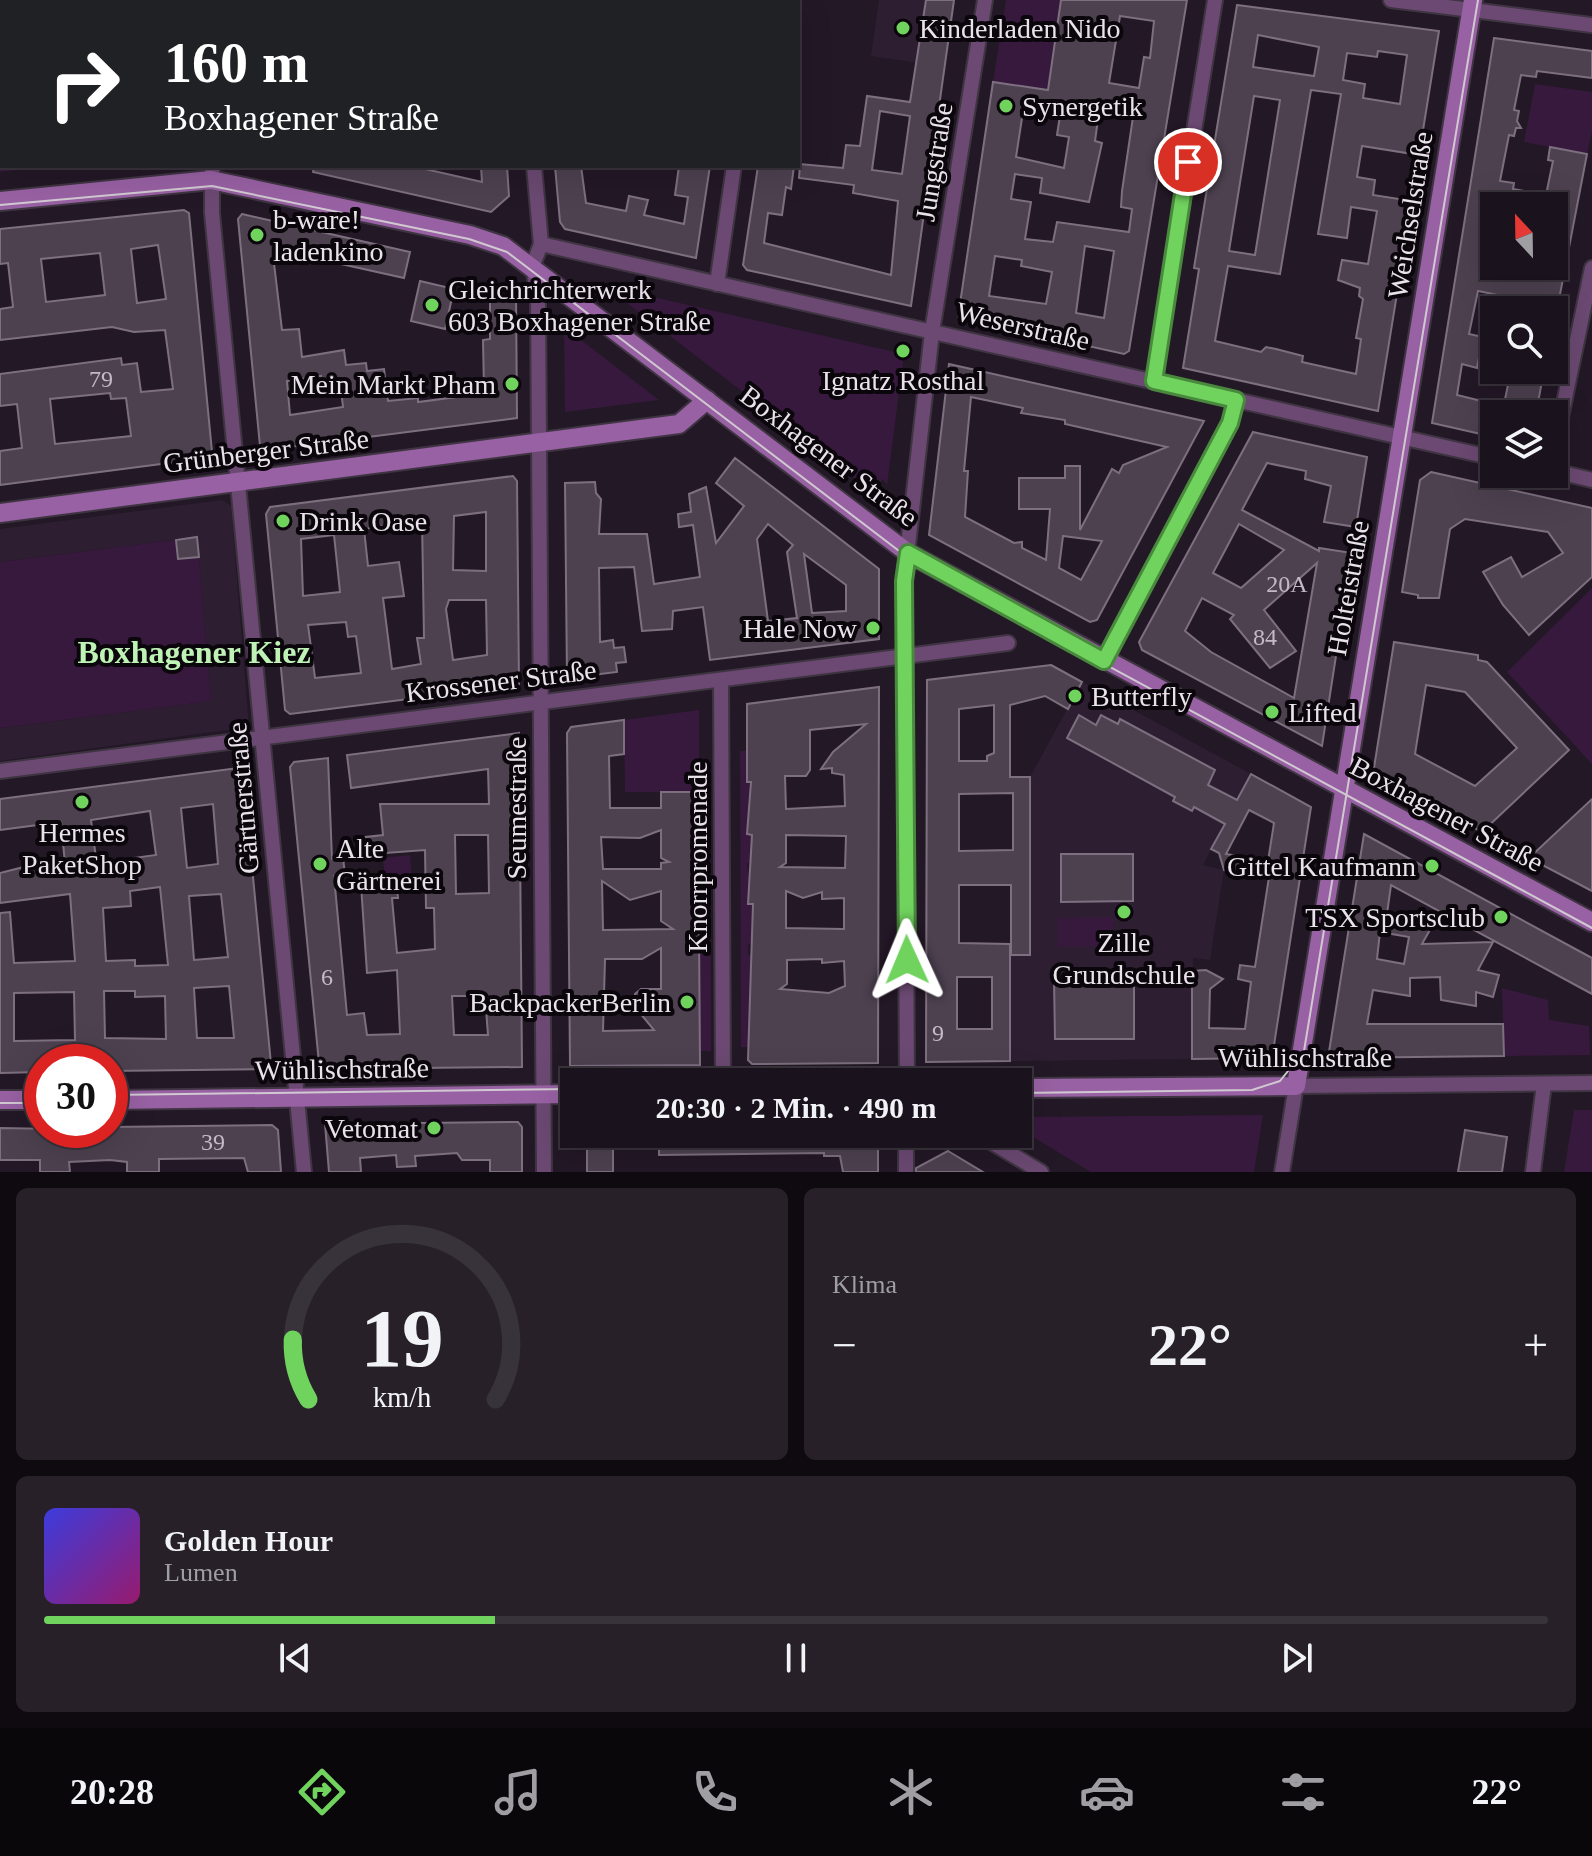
<!DOCTYPE html>
<html lang="de">
<meta charset="utf-8">
<style>
body{margin:0;font-family:Georgia,serif;background:#272029;color:#f1f3f6;height:100vh;display:flex;flex-direction:column;font-size:30px;white-space:nowrap}
*{box-sizing:border-box;margin:0}
p{font-size:26px;color:#9f9ea3}
.icon{flex:none;width:44px;height:44px;fill:none;stroke:currentColor;stroke-width:2;stroke-linecap:round;stroke-linejoin:round}
.map{position:relative;height:1172px;overflow:hidden}
.drawer{display:flex;flex-direction:column;gap:16px;padding:16px;background:#0e0a0f;flex:1}
.drawer>*{flex:none}
.top-card{position:absolute;left:0px;top:0px;width:800px;height:168px;box-shadow:0 8px 32px #0002,0 0 0 2px #38323b;background:#202124;color:#fff;overflow:hidden}
.needle{width:52px;rotate:338deg}
.tools{position:absolute;left:1480px;top:192px;display:grid;gap:16px}
.tools a{display:grid;place-items:center;width:88px;height:88px;border-radius:0px;background:#1a121c;box-shadow:0 8px 32px #0002,0 0 0 2px #38323b;font-size:40px}
.speed{position:absolute;left:24px;top:1044px;display:flex;gap:16px;font-size:40px;font-weight:700;text-align:center}
.speed>*{display:grid;place-content:center;width:104px;height:104px;border-radius:50%;background:#1a121c;box-shadow:0 8px 32px #0002,0 0 0 2px #38323b;line-height:1}
.speed .limit{border:12px solid #d22;background:#fff;color:#111}
.pin{position:absolute;display:grid;place-items:center;width:68px;height:68px;color:#fff;margin:-34px;border:4px solid #fff;border-radius:50%;box-shadow:0 2px 8px #0007}
.me{position:absolute;width:88px;margin:-44px;rotate:359deg;stroke-linejoin:round;filter:drop-shadow(0 0 6px #0008)}
.turn{display:flex;align-items:center;gap:28px;height:168px;padding:0 32px;font-size:36px}
.turn .icon{width:104px;height:104px;stroke-width:2.5}
.turn b{display:block;font-size:56px;line-height:68px}
.big{font-size:60px;font-weight:800;line-height:1.1}
.drawer .widget{flex:1;display:flex;flex-direction:column;justify-content:center;gap:12px;min-width:0;padding:0 28px;border-radius:12px;background:#272029}
.drawer .dial{align-items:center;gap:0}
.dial svg{height:208px;overflow:visible;fill:none;stroke:#38323b;stroke-width:7;stroke-linecap:round;text-anchor:middle}
.dial text{fill:#f1f3f6;stroke:none}
.song{display:flex;align-items:center;gap:24px}
.cover{width:96px;height:96px;border-radius:12px;background:linear-gradient(135deg,hsl(240 70% 55%),hsl(320 70% 35%))}
.played{height:8px;border-radius:4px;background:linear-gradient(90deg,#70d35e 30%,#38323b 30%)}
.keys{display:flex;justify-content:space-around;direction:ltr}
.heat{display:flex;justify-content:space-between;align-items:center;font-size:44px;direction:ltr}
.drawer .tiles{flex:1;display:grid;gap:16px;grid-template-columns:1fr 1fr}
.widget:last-child{grid-column:span 2}
.trip{position:absolute;left:560px;top:1068px;width:472px;height:80px;border-radius:0px;background:#1a121c;box-shadow:0 8px 32px #0002,0 0 0 2px #38323b;font-weight:800;line-height:80px;text-align:center}
.tab-bar{display:flex;height:128px;justify-content:space-around;align-items:center;background:#0a070b;color:#9f9ea3}
.tab-bar .icon{width:56px;height:56px}
.tab-bar .active{color:#70d35e}
.tab-bar b{font-size:36px;color:#f1f3f6}
.map>svg:first-child{display:block}
</style>
<div class="map">
<svg width="1592" height="1172" viewBox="0 0 1592 1172">
<rect width="100%" height="100%" fill="#231826"/>
<g fill="#2d1e31">
<polygon points="879,0 936,0 926,64 871,56"/>
<polygon points="222,500 231,506 249,727 0,761 0,728 211,701 197,537 0,562 0,529"/>
<polygon points="1082,682 1251,774 1203,865 1224,870 1210,960 1193,958 1192,1059 1010,1061 1010,955 1030,954 1030,777"/>
</g>
<g fill="#37193d">
<polygon points="0,0 151,0 2,2 2,166 51,166 0,172"/>
<polygon points="1006,0 1061,0 1047,90 993,82"/>
<polygon points="1535,84 1592,92 1592,131 1587,154 1524,142"/>
<polygon points="605,286 904,354 887,485 883,479 878,485 878,496"/>
<polygon points="564,327 659,400 565,412"/>
<polygon points="197,537 211,701 0,728 0,562"/>
<polygon points="1592,588 1592,764 1507,672"/>
<polygon points="699,710 699,791 710,792 711,1051 700,1051 700,1037 696,1037 700,1017 700,955 695,905 699,905 699,893 695,893 699,862 695,862 695,834 699,833 695,792 625,792 624,720"/>
<polygon points="740,751 751,751 747,834 752,835 751,862 747,863 748,873 756,874 751,893 748,893 748,904 753,904 752,943 748,944 748,955 752,955 750,1047 741,1047"/>
<polygon points="410,855 412,879 385,882 383,858"/>
<polygon points="1113,917 1113,946 1058,947 1058,918"/>
<polygon points="1502,988 1548,1000 1549,1020 1589,1026 1590,1055 1504,1056"/>
<polygon points="1574,1110 1592,1110 1592,1172 1564,1172"/>
<polygon points="1263,1115 1254,1172 1091,1172 1018,1128 1018,1117"/>
</g>
<g fill="#4d4150" stroke="#7d6f7f" stroke-width="2" fill-rule="evenodd">
<path d="M926 0H954L911 306 747 270 743 265 758 166H794L791 189 786 187 782 215 768 213 764 243 891 275 898 201 853 193 854 185 799 178 800 164 843 168 846 145 860 146 867 96 910 102ZM880 111 910 116 902 174 872 170Z"/>
<path d="M1061 0H1187L1129 351 1124 354 958 317 993 82 1048 90ZM1120 16 1154 21 1150 58 1144 57 1139 88 1109 83ZM1024 105 1061 109 1057 135 1069 137 1064 168 1016 157ZM1099 112 1133 117 1122 191 1121 207 1132 209 1129 232 1057 222 1053 242 1025 239 1031 202 1011 199 1015 174 1042 178 1040 193 1089 202 1102 143 1095 141ZM1085 246 1114 251 1104 318 1076 313ZM995 256 1022 260 1021 266 1052 272 1046 304 989 296Z"/>
<path d="M1237 5 1439 31 1419 155 1362 146 1357 177 1375 180 1373 195 1412 201 1378 411 1183 368 1199 269 1194 268ZM1258 35 1319 47 1314 76 1253 67ZM1378 51 1407 55 1400 104 1363 98 1365 84 1343 80 1347 53 1377 57ZM1311 90 1341 94 1318 234 1347 238 1351 207 1377 211 1368 264 1342 260 1338 280 1360 288 1359 296 1363 299 1356 338 1361 339 1356 374 1302 362 1303 356 1276 349 1266 347 1261 352 1215 341 1228 266 1280 274ZM1254 96 1280 100 1255 255 1229 251Z"/>
<path d="M1494 38 1592 51V78L1537 71 1536 77 1521 75 1514 110 1519 111 1517 121 1521 128H1516L1514 136 1509 135 1500 181 1514 183 1513 189 1546 195 1553 161 1548 160 1550 147 1587 154 1557 310H1515L1517 299 1478 291 1469 334 1483 337 1477 368 1462 364 1457 395 1494 404V437L1432 423ZM1494 206H1554V266H1494V262L1486 261 1485 250Z"/>
<polygon points="314,166 412,166 482,182 481,166 507,166 509,196 491,212 313,172"/>
<polygon points="555,166 581,166 586,203 626,211 629,196 648,200 644,215 684,224 688,197 675,195 679,166 710,166 696,258 565,229 560,222"/>
<path d="M184 210 189 213 212 452 207 458 0 485V451L22 448 17 404 0 406V374L121 358 122 365 137 363 141 392 173 389 165 330 134 332 112 327 0 340V309L13 307 8 263 0 264V229ZM158 245 166 299 137 303 131 249ZM100 253 105 295 46 302 41 259ZM110 393 111 399 126 398 131 436 55 444 50 399Z"/>
<path d="M242 214 410 252 404 278 314 258 313 264 273 255 282 330 299 329 302 357 344 350 346 365 366 363 367 371 384 369 388 401 418 398V402L464 396V391L484 389 483 340 490 339V292H516L517 418 266 450 260 446 238 219ZM321 376 322 383 340 381 343 407 290 415 287 381Z"/>
<polygon points="420,281 454,289 445,329 411,321"/>
<path d="M949 364 1204 421 1097 620 1090 622 929 535ZM971 397 1023 408 1021 413 1065 420V424L1167 447 1123 465 1119 473 1112 469 1080 530V466H1065V478H1019V509H1050L1046 560 1022 548V542L1014 543 965 517 968 471H964ZM1063 536 1102 541 1081 580 1059 568Z"/>
<polygon points="1511,370 1544,370 1536,414 1502,414"/>
<path d="M1253 432 1367 457 1356 527 1324 522 1331 486 1305 479 1306 471 1267 463 1242 510 1319 551V548L1352 553 1322 746 1142 650 1139 642ZM1239 524 1284 550 1241 588 1213 573ZM1317 563 1294 698 1211 652 1185 631 1202 598 1234 615 1230 619 1270 668 1296 651 1264 610Z"/>
<path d="M735 458 879 569V639L710 660 703 607 673 611 672 629 642 631 634 567 599 568 600 642 613 640 614 648 624 647 626 662 616 663 617 672 567 678 565 483 595 482 596 493 601 499 599 534H647L654 584 700 577 693 525 679 527 678 514 691 512 689 494 706 487 716 543 744 506 716 483ZM768 524 793 545 787 552 797 618 768 621 757 539ZM804 554 846 585V611L812 613Z"/>
<polygon points="1431,472 1592,508 1592,577 1529,635 1503,605 1483,572 1511,557 1522,577 1563,553 1548,532 1465,519 1450,529 1439,598 1418,598 1418,595 1402,592 1420,480"/>
<path d="M513 476 517 481 519 685 290 714 285 710 266 514 270 507ZM486 512V571L453 570 454 516ZM422 520 424 638H417L421 664 392 669 383 598 404 596 399 562 368 566 364 529ZM334 535 340 592 303 596 301 539ZM449 600H486L487 655 453 660 446 609ZM346 622 348 637 356 636 361 673 315 678 308 625Z"/>
<polygon points="197,537 199,557 178,559 176,540"/>
<path d="M1394 642 1478 655V660L1487 662 1569 750 1482 832 1373 774ZM1426 685 1465 692 1517 748 1475 786 1415 754Z"/>
<path d="M1051 665 1082 682 1068 709 1045 696 1010 705V777H1030V955H1011V885H959V943L1010 944V1061L926 1062 927 680ZM994 705V753L987 756V761H959V709ZM1013 793V850L959 851V794ZM957 977H992V1029H957Z"/>
<path d="M879 687 878 1063 752 1064 748 1060 753 904H748L752 835 747 834 751 782H747V704ZM866 724 833 752 821 769 832 768V773L844 775 845 806 786 809 785 776H806L810 770V730ZM786 835 846 836 845 868 780 867 786 863ZM786 891 803 898 822 892V899L844 898V929L786 928ZM822 959V963L844 961 845 986 829 993 780 989 787 984V960Z"/>
<path d="M1079 715 1096 725 1101 715 1118 724 1120 719 1215 770 1208 785 1237 800 1251 774 1311 807 1272 1058 1192 1059V971L1206 970 1223 979 1210 989 1209 1028 1245 1029 1251 982 1238 979 1240 965 1255 967 1269 877 1224 870 1219 853 1211 849 1225 824 1194 807 1192 811 1173 801 1175 797 1067 738ZM1249 810 1274 823 1268 861 1226 854Z"/>
<path d="M624 720V754L609 756 610 808H661V792H695V812L699 811V834H695V862H699V875L695 932H699L700 1065 570 1066 567 733 571 727ZM661 830V858L669 862 661 863V869H603L601 837 640 838ZM602 881 630 900 661 891V921L673 929 603 930ZM661 948V989H641L635 994V1007L654 1030 603 1031 605 959H642Z"/>
<path d="M519 733 522 1067 325 1069 319 1063 290 767 294 762 328 758 332 859 343 858 345 874 334 876 347 1015 364 1013 367 1035 400 1034 397 970 367 973 361 885 396 881 398 898H392L397 953 435 949 434 908H426L425 850 359 855 357 838 383 835 380 804H489L488 769 351 788 347 755ZM455 835H488L489 893 456 894ZM452 996H485L488 1035H454Z"/>
<path d="M238 768 243 773 271 1064 266 1069 110 1071V1062H42V1072L0 1073V913L10 912 14 963 75 961 70 894 0 903V873L35 864 46 867 65 864 61 822 0 830V799ZM213 804 218 864 187 868 181 808ZM150 811 156 855 126 859 127 870 98 874 91 820ZM160 887 168 965 135 966V960L106 961 103 908 131 906 130 891ZM221 894 228 957 194 960 189 896ZM229 986 234 1038H197L194 988ZM104 991H135V997L165 996 166 1039 105 1038ZM74 992 75 1040 14 1041V993Z"/>
<polygon points="1592,799 1592,891 1529,858"/>
<path d="M1364 834 1592 958V994L1391 885 1386 921 1431 928 1422 944 1493 942 1478 970 1499 975 1493 997 1476 992V1006L1441 1000 1440 977 1410 978V996L1373 990 1367 1024H1503L1504 1056 1328 1058ZM1380 932 1409 937 1404 964 1377 959Z"/>
<polygon points="1061,854 1133,854 1133,901 1061,902"/>
<polygon points="1134,978 1134,1039 1055,1039 1054,979"/>
<polygon points="518,1122 522,1127 522,1172 490,1172 490,1160 462,1160 457,1153 415,1156 416,1166 397,1167 396,1155 360,1158 361,1172 329,1172 325,1124"/>
<polygon points="272,1125 278,1130 281,1172 248,1172 244,1158 159,1159 159,1172 127,1172 127,1162 110,1160 69,1162 70,1172 40,1172 40,1160 0,1160 0,1128 110,1130 110,1127"/>
<polygon points="1465,1130 1507,1137 1502,1172 1458,1172"/>
<polygon points="587,1134 878,1134 878,1172 843,1172 840,1156 824,1156 824,1153 659,1155 659,1148 613,1149 613,1172 587,1172"/>
<polygon points="948,1151 983,1172 916,1172 916,1168"/>
</g>
<g fill="none" stroke-linecap="round" stroke-linejoin="round">
<defs>
<g id="street">
<polyline points="520,0 520,2"/>
<polyline points="1391,0 1592,25"/>
<polyline points="215,2 215,0"/>
<polyline points="757,2 757,0"/>
<polyline points="212,166 212,213 304,1172"/>
<polyline points="534,166 541,244 533,265 538,299 544,1172"/>
<polyline points="541,244 1494,458"/>
<polyline points="717,284 734,166"/>
<polyline points="1154,381 1215,0"/>
<polyline points="1554,451 1592,268"/>
<polyline points="1554,471 1592,480"/>
<polyline points="1104,661 1230,423 1236,400"/>
<polyline points="721,680 723,1082"/>
<polyline points="0,771 1008,643"/>
<polyline points="907,1082 904,581 932,332 985,0"/>
<polyline points="978,1134 1041,1172"/>
<polyline points="906,1172 906,1134"/>
<polyline points="1282,1172 1296,1086 1592,1083"/>
<polyline points="1533,1172 1544,1084"/>
</g>
<g id="secondary">
<polyline points="0,201 211,180 470,235 503,246 908,553 1592,922"/>
<polyline points="0,513 679,424 707,400"/>
<polyline points="1018,1088 1296,1086 1473,0"/>
<polyline points="0,1100 42,1100"/>
<polyline points="110,1100 574,1094"/>
</g>
</defs>
<use href="#street" stroke="#3f3442" stroke-width="18"/>
<use href="#secondary" stroke="#3f3442" stroke-width="22"/>
<use href="#street" stroke="#6b4972" stroke-width="14"/>
<use href="#secondary" stroke="#9861a3" stroke-width="18"/>
<g stroke="#d1c9d2" stroke-width="2">
<polyline points="0,205 212,186 469,239 507,252 907,557 1592,928"/>
<polyline points="1018,1093 1252,1090 1280,1081 1304,1051 1478,0"/>
<polyline points="110,1095 574,1089"/>
<polyline points="0,1103 42,1103"/>
</g>
</g>
<g fill="none" stroke-linecap="round" stroke-linejoin="round">
<defs>
<polyline id="route" points="907,960 904,581 908,553 1104,661 1230,423 1236,400 1154,381 1188,162"/>
</defs>
<use href="#route" stroke="#49893d" stroke-width="20"/>
<use href="#route" stroke="#70d35e" stroke-width="14"/>
</g>
<g fill="#70d35e" stroke="#0a060b" stroke-width="3">
<circle cx="903" cy="28" r="8"/>
<circle cx="1006" cy="106" r="8"/>
<circle cx="257" cy="235" r="8"/>
<circle cx="432" cy="305" r="8"/>
<circle cx="903" cy="351" r="8"/>
<circle cx="512" cy="384" r="8"/>
<circle cx="283" cy="521" r="8"/>
<circle cx="873" cy="628" r="8"/>
<circle cx="1075" cy="696" r="8"/>
<circle cx="1272" cy="712" r="8"/>
<circle cx="82" cy="802" r="8"/>
<circle cx="320" cy="864" r="8"/>
<circle cx="1432" cy="866" r="8"/>
<circle cx="1124" cy="912" r="8"/>
<circle cx="1501" cy="917" r="8"/>
<circle cx="687" cy="1002" r="8"/>
<circle cx="434" cy="1128" r="8"/>
</g>
<g text-anchor="middle" dominant-baseline="central" stroke-width="8" stroke-linejoin="round" paint-order="stroke">
<g font-size="24" fill="#c3bac4">
<text x="101" y="379">79</text>
<text x="1287" y="584">20A</text>
<text x="1265" y="637">84</text>
<text x="327" y="977">6</text>
<text x="938" y="1033">9</text>
<text x="213" y="1142">39</text>
</g>
<g font-size="28" fill="#eae2eb" stroke="#0a060b" text-anchor="start">
<text x="919" y="28">Kinderladen Nido</text>
<text x="1022" y="106">Synergetik</text>
<text x="273" y="219">b-ware!<tspan x="273" dy="32">ladenkino</tspan></text>
<text x="448" y="289">Gleichrichterwerk<tspan x="448" dy="32">603 Boxhagener Straße</tspan></text>
<text x="903" y="380" text-anchor="middle">Ignatz Rosthal</text>
<text x="496" y="384" text-anchor="end">Mein Markt Pham</text>
<text x="299" y="521">Drink Oase</text>
<text x="857" y="628" text-anchor="end">Hale Now</text>
<text x="1091" y="696">Butterfly</text>
<text x="1288" y="712">Lifted</text>
<text x="82" y="832" text-anchor="middle">Hermes<tspan x="82" dy="32">PaketShop</tspan></text>
<text x="336" y="848">Alte<tspan x="336" dy="32">Gärtnerei</tspan></text>
<text x="1416" y="866" text-anchor="end">Gittel Kaufmann</text>
<text x="1485" y="917" text-anchor="end">TSX Sportsclub</text>
<text x="1124" y="942" text-anchor="middle">Zille<tspan x="1124" dy="32">Grundschule</tspan></text>
<text x="671" y="1002" text-anchor="end">BackpackerBerlin</text>
<text x="418" y="1128" text-anchor="end">Vetomat</text>
</g>
<g font-size="28" fill="#eae2eb" stroke="#0a060b">
<text transform="translate(934 162) rotate(-81)">Jungstraße</text>
<text transform="translate(1410 215) rotate(-81)">Weichselstraße</text>
<text transform="translate(1023 326) rotate(13)">Weserstraße</text>
<text transform="translate(266 451) rotate(-7)">Grünberger Straße</text>
<text transform="translate(829 456) rotate(37)">Boxhagener Straße</text>
<text transform="translate(1348 588) rotate(-80)">Holteistraße</text>
<text transform="translate(501 681) rotate(-7)">Krossener Straße</text>
<text transform="translate(243 798) rotate(-95)">Gärtnerstraße</text>
<text transform="translate(516 808) rotate(-90)">Seumestraße</text>
<text transform="translate(1447 814) rotate(28)">Boxhagener Straße</text>
<text transform="translate(697 857) rotate(-90)">Knorrpromenade</text>
<text x="1305" y="1057">Wühlischstraße</text>
<text transform="translate(342 1069) rotate(-1)">Wühlischstraße</text>
</g>
<g font-size="32" font-weight="bold" fill="#bef3b5" stroke="#0a060b">
<text x="194" y="652">Boxhagener Kiez</text>
</g>
</g>
</svg>
<div class="tools">
<a><svg class="needle" viewBox="-14 -14 28 28"><path d="M0-13l5 13h-10z" fill="#e53935"/><path d="M0 13l5-13h-10z" fill="#9f9ea3"/></svg></a>
<a><svg class="icon" aria-label="search" viewBox="0 0 24 24"><circle cx="10" cy="10" r="6"/><path d="M15 15l6 6"/></svg></a>
<a><svg class="icon" aria-label="layers" viewBox="0 0 24 24"><path d="M12 4l9 5-9 5-9-5zM3 14l9 5 9-5"/></svg></a>
</div>
<div class="speed"><div class="limit">30</div></div>
<div class="pin" style="left:1188px;top:162px;background:#d93025"><svg class="icon" aria-label="arrive" viewBox="0 0 24 24"><path d="M6 21V4h12l-3 4 3 4H6"/></svg></div>
<svg class="me" style="left:907px;top:960px" viewBox="-20 -20 40 40"><path d="M0-17L14 15 0 8-14 15z" fill="#70d35e" stroke="#fff" stroke-width="4"/></svg>
<div class="trip">20:30 · 2 Min. · 490 m</div>
<div class="top-card">
<div class="turn"><svg class="icon" aria-label="right" viewBox="0 0 24 24"><path d="M7 20v-9h11M14 6l5 5-5 5"/></svg><div><b>160 m</b>Boxhagener Straße</div></div>
</div>
</div>
<section class="drawer">
<div class="tiles">
<div class="widget dial"><svg viewBox="0 0 100 80">
<path d="M14 69A42 42 0 1 1 86 69"/>
<path d="M14 69A42 42 0 0 1 8 46" stroke="#70d35e"/>
<text x="50" y="56" font-size="32" font-weight="700">19</text>
<text x="50" y="72" font-size="11">km/h</text>
</svg></div>
<div class="widget"><p>Klima</p>
<div class="heat"><a>−</a><b class="big">22°</b><a>+</a></div>
</div>
<div class="widget">
<div class="song"><i class="cover"></i><div><b>Golden Hour</b><p>Lumen</p></div></div>
<div class="played"></div>
<div class="keys"><svg class="icon" aria-label="previous" viewBox="0 0 24 24"><path d="M18 5L8 12l10 7zM5 5v14"/></svg><svg class="icon" aria-label="pause" viewBox="0 0 24 24"><path d="M8 5v14M16 5v14"/></svg><svg class="icon" aria-label="next" viewBox="0 0 24 24"><path d="M6 5l10 7-10 7zM19 5v14"/></svg></div>
</div>
</div>
</section>
<nav class="tab-bar">
<b>20:28</b>
<svg class="icon active" aria-label="directions" viewBox="0 0 24 24"><path d="M12 3l9 9-9 9-9-9zM9 14v-3h6M13 9l2 2-2 2"/></svg>
<svg class="icon" aria-label="music" viewBox="0 0 24 24"><path d="M9 18V5l10-2v13"/><circle cx="6" cy="18" r="3"/><circle cx="16" cy="16" r="3"/></svg>
<svg class="icon" aria-label="phone" viewBox="0 0 24 24"><path d="M5 4h4l2 5-3 2q2 4 5 5l2-3 5 2v4C11 20 4 13 5 4z"/></svg>
<svg class="icon" aria-label="climate" viewBox="0 0 24 24"><path d="M12 3v18M4 7l16 10M4 17L20 7"/></svg>
<svg class="icon" aria-label="car" viewBox="0 0 24 24"><path d="M5 17H2v-5l4-1 3-4h7l3 4 3 1v5h-3M9 17h6M6 11h13"/><circle cx="7" cy="17" r="2"/><circle cx="17" cy="17" r="2"/></svg>
<svg class="icon" aria-label="filters" viewBox="0 0 24 24"><path d="M4 7h16M4 17h16"/><circle cx="9" cy="7" r="2"/><circle cx="15" cy="17" r="2"/></svg>
<b>22°</b>
</nav>
